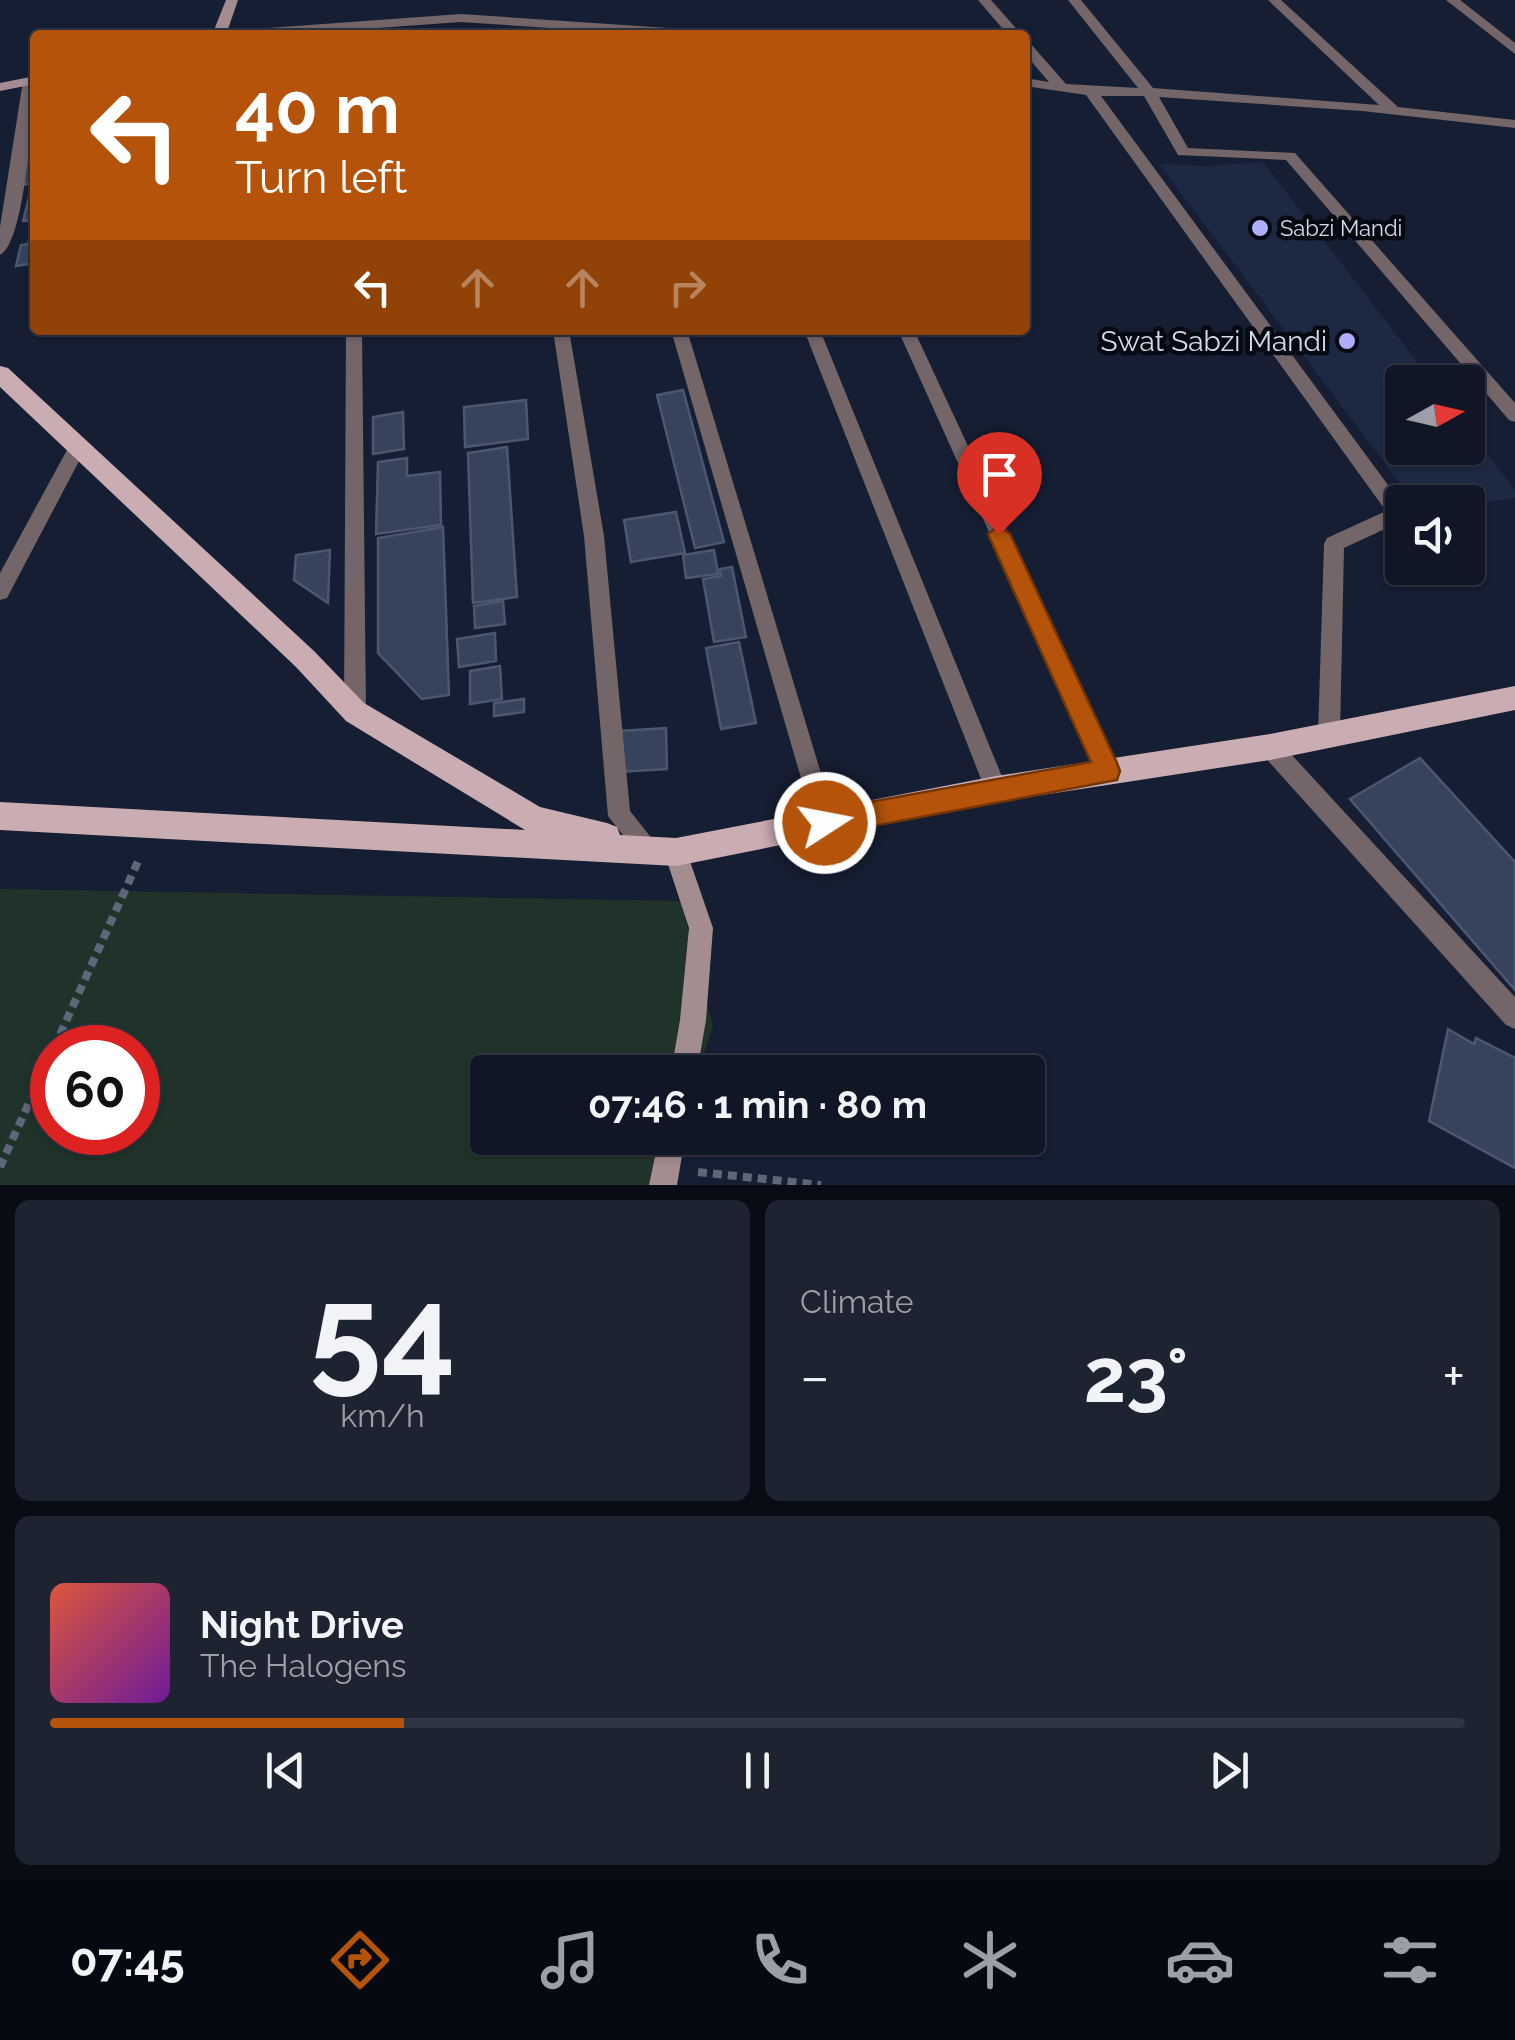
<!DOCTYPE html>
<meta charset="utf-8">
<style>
body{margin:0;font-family:Raleway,sans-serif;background:#1e2332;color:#f1f3f6;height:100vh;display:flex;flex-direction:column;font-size:38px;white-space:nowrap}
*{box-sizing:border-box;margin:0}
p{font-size:32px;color:#9c9fa7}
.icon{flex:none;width:55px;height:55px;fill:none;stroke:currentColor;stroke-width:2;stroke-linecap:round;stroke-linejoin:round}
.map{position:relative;height:1185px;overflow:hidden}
.side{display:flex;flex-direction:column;gap:15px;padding:15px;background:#090c15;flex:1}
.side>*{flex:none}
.guide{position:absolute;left:30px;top:30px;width:1000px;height:305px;border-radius:10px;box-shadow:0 2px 8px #0004,0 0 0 2px #303543;background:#b45309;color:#fff;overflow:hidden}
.needle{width:65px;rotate:82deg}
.controls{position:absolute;left:1385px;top:365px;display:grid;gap:20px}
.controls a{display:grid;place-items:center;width:100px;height:100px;border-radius:10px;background:#101626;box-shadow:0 2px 8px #0004,0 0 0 2px #303543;font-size:50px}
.speed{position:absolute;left:30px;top:1025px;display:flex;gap:20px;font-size:50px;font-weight:700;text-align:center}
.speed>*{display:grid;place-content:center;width:130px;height:130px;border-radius:50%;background:#101626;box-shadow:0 2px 8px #0004,0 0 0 2px #303543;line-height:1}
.speed .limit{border:15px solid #d22;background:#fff;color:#111}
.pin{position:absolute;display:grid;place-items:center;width:85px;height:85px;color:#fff;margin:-102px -42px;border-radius:50% 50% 50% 0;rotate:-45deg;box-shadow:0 0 10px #0007}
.pin .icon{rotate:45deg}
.me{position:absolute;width:110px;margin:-55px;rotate:79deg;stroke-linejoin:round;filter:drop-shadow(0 0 8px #0008)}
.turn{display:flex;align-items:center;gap:35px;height:210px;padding:0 40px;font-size:45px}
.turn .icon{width:130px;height:130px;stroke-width:2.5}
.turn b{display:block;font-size:70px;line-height:85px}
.lanes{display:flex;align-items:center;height:95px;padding:0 40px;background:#0003;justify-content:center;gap:50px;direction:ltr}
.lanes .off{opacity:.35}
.big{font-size:75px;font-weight:700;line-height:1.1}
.side .tile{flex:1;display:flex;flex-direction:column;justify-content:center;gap:15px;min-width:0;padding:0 35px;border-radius:15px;background:#1e2332}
.side .dial{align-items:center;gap:0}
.dial b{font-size:130px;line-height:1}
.song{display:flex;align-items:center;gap:30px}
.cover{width:120px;height:120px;border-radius:15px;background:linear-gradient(135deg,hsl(10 70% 55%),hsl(280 70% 35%))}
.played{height:10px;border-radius:5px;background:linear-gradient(90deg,#b45309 25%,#303543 25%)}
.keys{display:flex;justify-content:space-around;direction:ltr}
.heat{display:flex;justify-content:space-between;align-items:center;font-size:55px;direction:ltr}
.side .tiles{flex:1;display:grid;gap:15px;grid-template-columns:1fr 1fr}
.tile:last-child{grid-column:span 2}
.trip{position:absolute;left:470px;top:1055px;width:575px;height:100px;border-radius:10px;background:#101626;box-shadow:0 2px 8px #0004,0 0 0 2px #303543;font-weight:700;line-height:100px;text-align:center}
.tab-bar{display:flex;height:160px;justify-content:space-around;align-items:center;background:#06090f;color:#9c9fa7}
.tab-bar .icon{width:70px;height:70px}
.tab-bar .on{color:#b45309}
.tab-bar b{font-size:45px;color:#f1f3f6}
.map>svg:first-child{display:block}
</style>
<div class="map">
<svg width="1515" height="1185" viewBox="0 0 1515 1185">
<rect width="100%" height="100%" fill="#151e33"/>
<polygon fill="#1d2942" points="1263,162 1433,382 1402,382 1402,448 1468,448 1468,428 1515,490 1515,498 1468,505 1414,502 1159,164 1208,166"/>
<path fill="#1f332a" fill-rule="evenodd" d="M0 889 681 901 713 1026 698 1072H488V1138H678L663 1185H0ZM52 1048H138V1132H52Z"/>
<g fill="#37435c" stroke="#4c576f" stroke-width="2.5">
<polygon points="35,124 35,183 20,185"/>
<polygon points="35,196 35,263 16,266 21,245 28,244 34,220 23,221 29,197"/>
<polygon points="683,390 724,542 695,548 657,395"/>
<polygon points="526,400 528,439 465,447 464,407"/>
<polygon points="403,412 404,449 373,454 373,417"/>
<polygon points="507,447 517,597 473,603 468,453"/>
<polygon points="407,458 407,476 440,472 441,525 376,534 378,462"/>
<polygon points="676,512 685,553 631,562 624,520"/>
<polygon points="443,527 449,695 422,699 378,653 378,538"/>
<polygon points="330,550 328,603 294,580 296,555"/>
<polygon points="714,550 718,574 686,578 683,555"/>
<polygon points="732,567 746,637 714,642 703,579 721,576 720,569"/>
<polygon points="503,601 505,624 475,628 474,606"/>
<polygon points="495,633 496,661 459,667 457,639"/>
<polygon points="739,642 756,723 721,729 706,648"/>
<polygon points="500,666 502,699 470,704 470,671"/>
<polygon points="524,699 524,712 494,716 494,703"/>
<polygon points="666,728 667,769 619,772 619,731"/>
<polygon points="1420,758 1515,862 1515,990 1350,799"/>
<polygon points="1448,1029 1474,1044 1476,1038 1515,1058 1515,1168 1429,1121"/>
</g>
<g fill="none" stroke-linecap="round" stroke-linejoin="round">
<g stroke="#5e6679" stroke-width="8" stroke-dasharray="9 6" stroke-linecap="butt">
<polyline points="54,1048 140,857"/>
<polyline points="0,1167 52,1052"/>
<polyline points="698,1172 821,1185"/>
</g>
<g fill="#746568" fill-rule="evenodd">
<polygon points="978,0 991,0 1022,35 1008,35"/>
<polygon points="1068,0 1081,0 1153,88 1379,105 1268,0 1281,0 1398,107 1515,120 1515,128 1362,111 1159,97 1188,148 1295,153 1515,403 1515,422 1509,420 1286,160 1178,155 1144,96 1101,96 1402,504 1402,521 1344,548 1340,735 1337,742 1329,745 1321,742 1318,735 1324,544 1327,538 1386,511 1086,95 1025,86 1025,78 1049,82 1025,54 1025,42 1030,43 1066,84 1138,88"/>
<polygon points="1446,0 1460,0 1515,43 1515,54"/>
<polygon points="461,14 713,31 720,35 655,35 461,22 281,35 220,35 227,31"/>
<path d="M30 77 35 78V95C31 125 24 243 0 255V227L23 81Z"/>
<polygon points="346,330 362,330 366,712 363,719 355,722 347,719 344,712"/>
<polygon points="553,330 569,330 604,536 630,811 657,845 653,853 645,856 637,853 608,816 584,536"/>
<polygon points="671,330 687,330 836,823 833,831 825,834 817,831 814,823"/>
<polygon points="804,330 820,330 1007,789 1004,797 996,800 988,797 985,789"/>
<polygon points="898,330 914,330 1116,764 1119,771 1116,778 1108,781 1100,778"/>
<polygon points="79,437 88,444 7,598 0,600 0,573 73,439"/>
<polygon points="1270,737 1278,740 1515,997 1515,1029 1506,1025 1262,754 1259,747 1262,740"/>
</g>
<g fill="#a48d91" fill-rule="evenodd">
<polygon points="226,0 238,0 226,35 212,35"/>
<polygon points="35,76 35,84 0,91 0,83"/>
<polygon points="676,841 684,844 713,928 706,1020 697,1072 671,1072 680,1020 689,928 664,852 668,844"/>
<polygon points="659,1138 685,1138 677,1185 649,1185"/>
</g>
<polygon fill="#caadb2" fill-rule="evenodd" points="0,366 8,368 314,651 364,703 540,807 607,823 617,827 620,835 676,838 996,776 1270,734 1515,686 1515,710 1270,760 996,802 676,866 0,830 0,802 525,830 346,721 296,667 0,387"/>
</g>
<polygon fill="#b45309" stroke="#753606" stroke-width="2.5" points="999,525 1010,534 1117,763 1120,771 1117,780 825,835 816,832 812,823 816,814 825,810 1091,762 988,534"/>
<g fill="#aeaefb" stroke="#050911" stroke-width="4">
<circle cx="1260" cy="228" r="10"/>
<circle cx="1347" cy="341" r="10"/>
</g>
<g text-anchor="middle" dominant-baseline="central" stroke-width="9" stroke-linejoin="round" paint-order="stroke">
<g font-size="22" fill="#d4dbe9" stroke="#050911" text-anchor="start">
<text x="1280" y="228">Sabzi Mandi</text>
</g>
<g font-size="28" fill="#d4dbe9" stroke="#050911" text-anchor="end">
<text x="1327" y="341">Swat Sabzi Mandi</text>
</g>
</g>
</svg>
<div class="controls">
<a><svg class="needle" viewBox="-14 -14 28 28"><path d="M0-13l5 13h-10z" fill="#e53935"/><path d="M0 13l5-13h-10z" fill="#9c9fa7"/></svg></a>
<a><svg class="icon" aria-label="sound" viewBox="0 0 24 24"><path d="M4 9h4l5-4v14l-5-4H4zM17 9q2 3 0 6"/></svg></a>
</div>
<div class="speed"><div class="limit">60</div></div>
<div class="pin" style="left:999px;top:534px;background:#d93025"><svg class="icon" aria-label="arrive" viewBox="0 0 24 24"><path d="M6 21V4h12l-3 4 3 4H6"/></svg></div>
<svg class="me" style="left:825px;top:823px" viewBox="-20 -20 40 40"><circle r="17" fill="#b45309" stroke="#fff" stroke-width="3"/><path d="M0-11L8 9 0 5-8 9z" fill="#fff"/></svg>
<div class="trip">07:46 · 1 min · 80 m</div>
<div class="guide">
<div class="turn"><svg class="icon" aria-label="left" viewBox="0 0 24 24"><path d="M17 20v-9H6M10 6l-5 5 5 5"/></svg><div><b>40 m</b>Turn left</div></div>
<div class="lanes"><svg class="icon" aria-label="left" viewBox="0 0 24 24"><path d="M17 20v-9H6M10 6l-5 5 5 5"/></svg><svg class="icon off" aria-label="ahead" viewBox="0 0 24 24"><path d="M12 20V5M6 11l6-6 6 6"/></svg><svg class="icon off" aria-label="ahead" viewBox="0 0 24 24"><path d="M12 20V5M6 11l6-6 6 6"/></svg><svg class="icon off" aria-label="right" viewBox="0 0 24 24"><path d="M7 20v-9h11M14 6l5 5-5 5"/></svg></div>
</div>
</div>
<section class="side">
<div class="tiles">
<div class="tile dial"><b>54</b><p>km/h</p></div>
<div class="tile"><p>Climate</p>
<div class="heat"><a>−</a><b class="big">23°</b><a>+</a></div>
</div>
<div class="tile">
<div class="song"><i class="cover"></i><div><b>Night Drive</b><p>The Halogens</p></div></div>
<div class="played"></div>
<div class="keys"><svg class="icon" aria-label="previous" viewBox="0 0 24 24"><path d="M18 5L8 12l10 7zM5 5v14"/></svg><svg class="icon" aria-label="pause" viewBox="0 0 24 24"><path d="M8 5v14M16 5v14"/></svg><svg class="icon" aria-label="next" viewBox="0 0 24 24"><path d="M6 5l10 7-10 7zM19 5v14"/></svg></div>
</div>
</div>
</section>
<nav class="tab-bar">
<b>07:45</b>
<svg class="icon on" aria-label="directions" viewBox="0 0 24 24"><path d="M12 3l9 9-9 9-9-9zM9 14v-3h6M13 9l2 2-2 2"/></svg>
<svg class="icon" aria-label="music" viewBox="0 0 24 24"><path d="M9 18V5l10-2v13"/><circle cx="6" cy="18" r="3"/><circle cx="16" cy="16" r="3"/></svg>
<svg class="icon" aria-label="phone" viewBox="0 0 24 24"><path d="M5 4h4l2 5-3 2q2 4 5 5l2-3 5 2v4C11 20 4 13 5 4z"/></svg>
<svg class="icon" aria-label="climate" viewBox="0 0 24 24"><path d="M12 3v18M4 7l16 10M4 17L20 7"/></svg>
<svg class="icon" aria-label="car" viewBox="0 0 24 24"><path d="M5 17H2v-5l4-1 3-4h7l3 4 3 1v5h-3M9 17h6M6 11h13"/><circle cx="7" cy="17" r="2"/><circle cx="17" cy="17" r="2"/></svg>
<svg class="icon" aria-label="filters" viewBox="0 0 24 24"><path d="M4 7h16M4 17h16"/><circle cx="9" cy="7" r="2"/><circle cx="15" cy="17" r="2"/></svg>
</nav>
